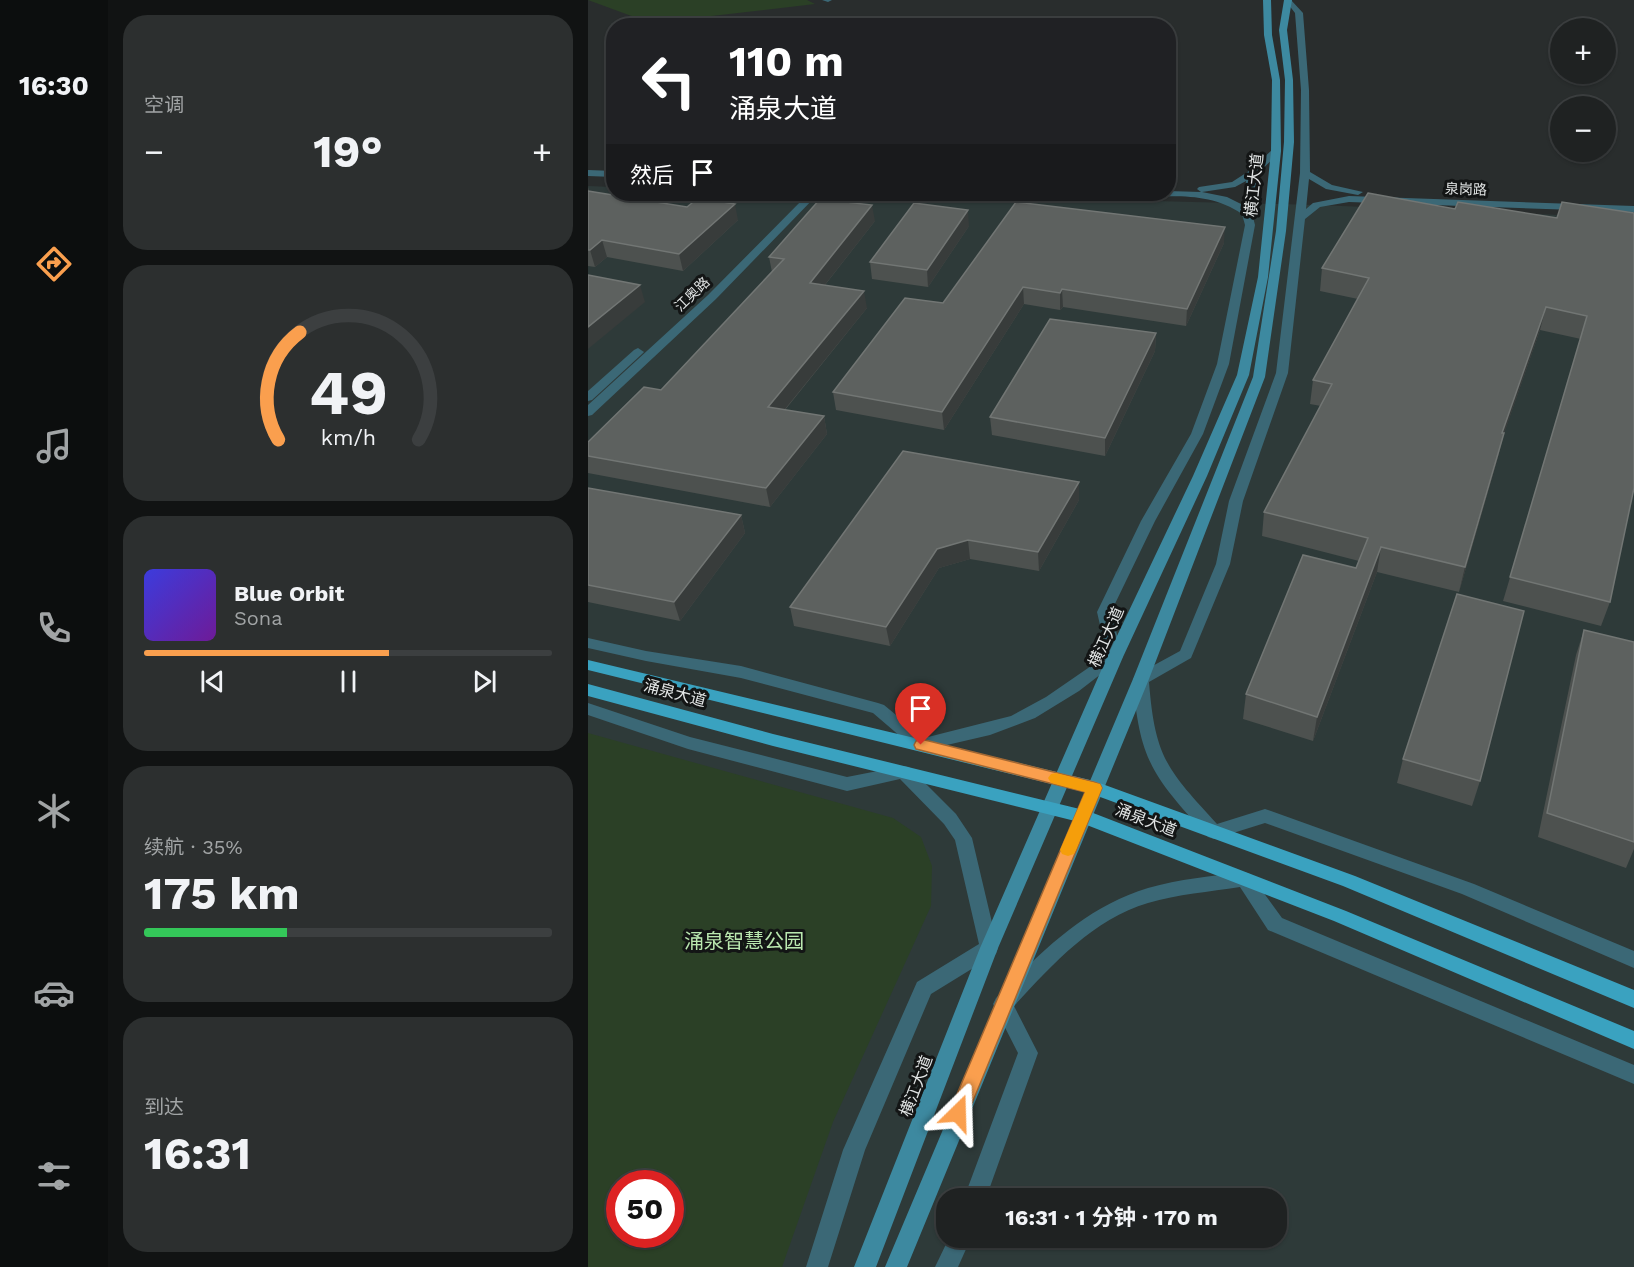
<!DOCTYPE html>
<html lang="zh">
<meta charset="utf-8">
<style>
body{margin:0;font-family:"Work Sans","Noto Sans SC",sans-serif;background:#2c2f2f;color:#f1f3f6;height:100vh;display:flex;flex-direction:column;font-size:22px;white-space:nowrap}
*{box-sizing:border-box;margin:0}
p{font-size:20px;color:#a1a4a5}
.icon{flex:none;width:33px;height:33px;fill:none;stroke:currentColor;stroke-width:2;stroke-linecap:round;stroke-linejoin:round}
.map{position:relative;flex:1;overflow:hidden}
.sheet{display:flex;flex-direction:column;gap:15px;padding:15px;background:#111313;width:480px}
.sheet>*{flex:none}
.banner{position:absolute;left:18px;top:18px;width:570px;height:183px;border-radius:24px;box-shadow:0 2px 4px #0004,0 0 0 2px #3c3f40;background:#202124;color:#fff;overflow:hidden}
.tools{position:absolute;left:962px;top:18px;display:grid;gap:12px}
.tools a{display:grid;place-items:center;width:66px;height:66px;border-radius:50%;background:#1f2222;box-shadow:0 2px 4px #0004,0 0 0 2px #3c3f40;font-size:30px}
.speed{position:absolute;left:18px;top:1170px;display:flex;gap:12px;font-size:30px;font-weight:700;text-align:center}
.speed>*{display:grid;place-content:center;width:78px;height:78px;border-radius:50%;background:#1f2222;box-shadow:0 2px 4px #0004,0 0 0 2px #3c3f40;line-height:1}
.speed .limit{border:9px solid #d22;background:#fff;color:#111}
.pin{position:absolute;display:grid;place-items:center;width:51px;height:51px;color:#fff;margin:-62px -26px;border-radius:50% 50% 50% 0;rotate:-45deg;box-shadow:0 0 6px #0007}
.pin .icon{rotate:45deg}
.me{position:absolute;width:66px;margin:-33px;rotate:22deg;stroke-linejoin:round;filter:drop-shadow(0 0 4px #0008)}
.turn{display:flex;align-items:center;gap:21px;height:126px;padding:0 24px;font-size:27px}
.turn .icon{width:78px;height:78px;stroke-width:2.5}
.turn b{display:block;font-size:42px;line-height:51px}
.then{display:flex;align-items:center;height:57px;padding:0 24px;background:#0003;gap:12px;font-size:22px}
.big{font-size:45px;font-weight:700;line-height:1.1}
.sheet .card{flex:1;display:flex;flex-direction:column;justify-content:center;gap:9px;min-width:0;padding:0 21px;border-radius:24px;background:#2c2f2f}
.sheet .dial{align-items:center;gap:0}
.dial svg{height:156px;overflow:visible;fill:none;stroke:#3c3f40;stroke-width:7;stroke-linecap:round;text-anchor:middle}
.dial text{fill:#f1f3f6;stroke:none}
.song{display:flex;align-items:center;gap:18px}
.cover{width:72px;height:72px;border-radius:9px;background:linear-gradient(135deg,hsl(240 70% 55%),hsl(280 70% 35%))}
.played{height:6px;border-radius:3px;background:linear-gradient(90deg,#fa9f4e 60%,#3c3f40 60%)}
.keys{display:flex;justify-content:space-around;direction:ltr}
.heat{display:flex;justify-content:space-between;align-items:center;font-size:33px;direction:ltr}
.charge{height:9px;border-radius:4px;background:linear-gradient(90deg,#34c759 35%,#3c3f40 0)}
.trip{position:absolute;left:348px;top:1188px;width:351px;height:60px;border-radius:24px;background:#1f2222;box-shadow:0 2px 4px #0004,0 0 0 2px #3c3f40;font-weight:700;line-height:60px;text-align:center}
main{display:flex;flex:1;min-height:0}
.dock{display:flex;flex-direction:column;width:108px;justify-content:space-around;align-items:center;background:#0c0e0e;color:#a1a4a5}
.dock .icon{width:42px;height:42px}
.dock .on{color:#fa9f4e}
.dock b{font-size:27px;color:#f1f3f6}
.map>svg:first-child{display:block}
</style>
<main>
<nav class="dock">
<b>16:30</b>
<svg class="icon on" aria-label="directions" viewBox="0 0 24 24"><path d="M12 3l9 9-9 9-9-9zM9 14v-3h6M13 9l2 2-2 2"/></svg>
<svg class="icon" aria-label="music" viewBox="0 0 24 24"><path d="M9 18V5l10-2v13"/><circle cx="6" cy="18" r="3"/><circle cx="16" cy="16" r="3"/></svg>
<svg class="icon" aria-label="phone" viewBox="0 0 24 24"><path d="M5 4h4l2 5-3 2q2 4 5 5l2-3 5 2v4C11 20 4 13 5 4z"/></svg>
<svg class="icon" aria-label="climate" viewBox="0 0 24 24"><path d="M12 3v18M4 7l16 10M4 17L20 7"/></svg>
<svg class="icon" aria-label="car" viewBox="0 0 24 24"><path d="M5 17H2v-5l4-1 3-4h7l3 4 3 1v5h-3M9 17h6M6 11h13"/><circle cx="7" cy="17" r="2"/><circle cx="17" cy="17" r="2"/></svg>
<svg class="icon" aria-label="filters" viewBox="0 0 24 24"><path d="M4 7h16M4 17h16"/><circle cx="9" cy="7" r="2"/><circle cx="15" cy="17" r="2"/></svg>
</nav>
<section class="sheet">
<div class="card"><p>空调</p>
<div class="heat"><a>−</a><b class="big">19°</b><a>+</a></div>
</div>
<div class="card dial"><svg viewBox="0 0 100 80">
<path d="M14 69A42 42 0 1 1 86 69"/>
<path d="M14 69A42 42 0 0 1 25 14" stroke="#fa9f4e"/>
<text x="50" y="56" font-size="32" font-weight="700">49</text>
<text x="50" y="72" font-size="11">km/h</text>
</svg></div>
<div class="card">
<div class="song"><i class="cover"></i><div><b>Blue Orbit</b><p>Sona</p></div></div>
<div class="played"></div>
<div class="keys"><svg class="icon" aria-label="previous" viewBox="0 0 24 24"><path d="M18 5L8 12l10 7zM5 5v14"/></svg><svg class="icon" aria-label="pause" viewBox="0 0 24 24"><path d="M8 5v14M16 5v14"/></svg><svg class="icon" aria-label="next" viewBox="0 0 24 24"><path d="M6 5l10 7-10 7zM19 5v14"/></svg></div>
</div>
<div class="card"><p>续航 · 35%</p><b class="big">175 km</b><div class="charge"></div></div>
<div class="card"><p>到达</p><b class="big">16:31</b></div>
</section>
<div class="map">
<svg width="1046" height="1267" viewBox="0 0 1046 1267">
<rect width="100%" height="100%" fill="#292d2d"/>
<path fill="#2e3a39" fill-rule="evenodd" d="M0 186 25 187 26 194H286L729 205 1046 218V1267H0ZM32 1184H82V1234H32ZM358 1198H688V1238H358Z"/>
<g fill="#2b4026" fill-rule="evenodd">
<polygon points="0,0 219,0 227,4 106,18 66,19 49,18"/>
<path d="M0 733 305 818 333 837 344 866 343 906 245 1122 194 1267H0ZM32 1184H82V1234H32Z"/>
</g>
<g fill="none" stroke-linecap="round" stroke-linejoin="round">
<g fill="#3b6876" fill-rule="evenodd">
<polygon points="234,0 244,0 240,2"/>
<path d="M697 0H703L715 13 721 90 722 172 744 185 775 192 770 195 738 189 721 179 718 209 725 203 761 196 1046 206V212L761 202 732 207 717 219 700 373 655 501 642 564 603 658 561 682C567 758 579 769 629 824L677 809 683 811 886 884 1046 951V968L874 894 677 823 626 839 620 837C566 777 551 762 545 679L548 675 592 651 628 564 641 501 688 373 712 173 713 90 707 13Z"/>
<path d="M685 149 693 151 669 174 664 213 667 225 641 364 615 434 567 521 523 612 535 657 491 691 447 718 402 735 333 751 327 749 285 713 153 678 58 661 0 648V638L58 651 153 666 290 703 296 705 336 738 423 716 458 697 519 655 509 612 553 521 603 434 629 364 657 225 654 214C624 193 589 196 554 197L549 194H580V191L613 192 609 189 611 187 644 182 661 171ZM658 181 655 205 639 197 614 192 647 187Z"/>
<polygon points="0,170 26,171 26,177 0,176"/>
<polygon points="220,194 230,194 128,299 4,415 0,416 0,405 120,295"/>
<polygon points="50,348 56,352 54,354 4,400 0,401 0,391 46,350"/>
<polygon points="0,703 102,737 259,777 315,766 321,767 368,814 384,838 410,948 408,954 343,994 277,1150 240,1267 218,1267 255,1150 329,982 391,944 367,840 356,824 312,779 259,791 100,749 0,715"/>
<path d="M656 872 662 874 694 918 1046 1065V1084L680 930 652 887C621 892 590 894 560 903 505 919 464 965 426 1006L450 1053 398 1198H376L430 1053 405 1004 408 998C453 952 497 907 560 888 591 879 624 876 656 872Z"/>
<polygon points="361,1238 383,1238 370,1267 347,1267"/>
</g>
<g fill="#3d89a0" fill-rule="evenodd">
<polygon points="675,0 683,0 684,35 692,80 693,151 680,277 661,375 619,476 535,657 410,948 288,1267 266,1267 392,948 519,657 605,476 649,375 670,277 683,151 684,80 676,35"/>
<polygon points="696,0 704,0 699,30 705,80 706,142 698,231 677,377 561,679 319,1267 297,1267 545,679 665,377 688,231 696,142 697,80 691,30"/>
</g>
<g fill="#3aa2c0" fill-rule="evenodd">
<polygon points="0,660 506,781 767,876 1046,990 1046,1008 755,886 504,794 0,670"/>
<polygon points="0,684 185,734 500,811 758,911 1046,1031 1046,1049 746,921 491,822 185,746 0,696"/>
</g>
</g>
<g fill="#4d514f">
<polygon points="0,187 1,191 150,220 95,271 19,257 7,267 0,266"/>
<polygon points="867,209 969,218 1046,213 1022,602 1013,626 915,601 993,339 952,330 916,433 910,457 871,592 789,572 725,741 655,719 658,694 768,568 771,561 674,536 676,512 733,406 722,404 725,380 770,299 732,291 734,268"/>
<polygon points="287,221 237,285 279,308 197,410 236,416 239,434 182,507 0,473 0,442 73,390 184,272 181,257"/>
<polygon points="381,226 340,287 284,279 282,262"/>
<polygon points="636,243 598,326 475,307 472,310 436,304 356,430 248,410 245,392 355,303"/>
<polygon points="568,333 567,351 517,456 404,435 402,417"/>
<polygon points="315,451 491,500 451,571 382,559 351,568 302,646 206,626 202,607"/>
<polygon points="0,488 153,515 157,533 92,621 0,602"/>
<polygon points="996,630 1046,642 1046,849 1038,868 950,837 988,655"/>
<polygon points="815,759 892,781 884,806 809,783"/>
</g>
<g fill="#383c3b">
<polygon points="147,204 150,220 95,271 91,254"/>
<polygon points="284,205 287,221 225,300 222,283"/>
<polygon points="380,210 381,226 340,287 339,270"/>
<polygon points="637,227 636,243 598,326 599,309"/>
<polygon points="14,240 19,257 7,267 2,250"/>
<polygon points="52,285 57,302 0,349 0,327"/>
<polygon points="435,287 436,304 356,430 354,412"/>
<polygon points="474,289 475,307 472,310 472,293"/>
<polygon points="276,291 279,308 184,425 180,407"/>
<polygon points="958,307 952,330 908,457 914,433"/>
<polygon points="568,333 567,351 517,456 517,438"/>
<polygon points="236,416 239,434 182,507 178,488"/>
<polygon points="916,433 910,457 871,592 877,567"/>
<polygon points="491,482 491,500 451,571 450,552"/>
<polygon points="153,515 157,533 92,621 86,602"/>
<polygon points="380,540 382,559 351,568 302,646 298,627 349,549"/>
<polygon points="793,547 789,572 725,741 729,717"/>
</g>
<g fill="#5d615f" stroke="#727674" stroke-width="1.5">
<polygon points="0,191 99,207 110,198 147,204 91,254 14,240 2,250 0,250"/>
<polygon points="780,193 867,209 870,202 969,218 974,202 1046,213 1046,488 1022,602 922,577 999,316 958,307 914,433 916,433 877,567 793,547 729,717 658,694 715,555 768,568 780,538 676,512 744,384 725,380 781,278 734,268"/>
<polygon points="232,199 284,205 222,283 276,291 180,407 236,416 178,488 0,456 0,442 56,387 73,390 196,259 181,257"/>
<polygon points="428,202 637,227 599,309 474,289 472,293 435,287 354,412 245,392 317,298 355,303"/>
<polygon points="326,203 380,210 339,270 282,262"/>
<polygon points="0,275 52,285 0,327"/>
<polygon points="462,319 568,333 517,438 402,417"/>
<polygon points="315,451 491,482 450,552 380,540 349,549 298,627 202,607"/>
<polygon points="0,488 153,515 86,602 0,585"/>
<polygon points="869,594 936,611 892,781 815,759"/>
<polygon points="996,630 1046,642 1046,842 959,813"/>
</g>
<polygon fill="#fa9f4e" stroke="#a26733" stroke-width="1.5" points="333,739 506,782 512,784 514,788 380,1113 377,1120 370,1122 364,1120 361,1113 497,792 328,749 326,745 328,741"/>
<polygon fill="#f59e0b" points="468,773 512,784 514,788 488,850 486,854 480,856 474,854 472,850 497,792 463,783 460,778 463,774"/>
<g text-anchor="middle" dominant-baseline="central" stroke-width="6" stroke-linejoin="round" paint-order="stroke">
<g font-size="14" fill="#e2e5e5" stroke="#131515">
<text transform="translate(878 189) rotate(2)">泉岗路</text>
<text transform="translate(104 294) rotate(-44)">江奥路</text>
</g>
<g font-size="16" fill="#e2e5e5" stroke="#131515">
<text transform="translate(666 185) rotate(-84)">横江大道</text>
<text transform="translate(518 637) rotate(-66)">横江大道</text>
<text transform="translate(87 693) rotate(15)">涌泉大道</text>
<text transform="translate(558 820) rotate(21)">涌泉大道</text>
<text transform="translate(328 1086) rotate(-69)">横江大道</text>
</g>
<g font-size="20" fill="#bae8af" stroke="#131515">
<text x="156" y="941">涌泉智慧公园</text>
</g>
</g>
</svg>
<div class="tools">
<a>+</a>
<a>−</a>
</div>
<div class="speed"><div class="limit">50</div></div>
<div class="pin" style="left:333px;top:745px;background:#d93025"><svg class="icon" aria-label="arrive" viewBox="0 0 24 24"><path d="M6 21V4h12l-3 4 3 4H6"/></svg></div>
<svg class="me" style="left:370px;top:1113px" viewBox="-20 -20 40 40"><path d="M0-17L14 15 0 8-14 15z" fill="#fa9f4e" stroke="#fff" stroke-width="4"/></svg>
<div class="trip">16:31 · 1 分钟 · 170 m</div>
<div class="banner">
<div class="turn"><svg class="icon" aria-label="left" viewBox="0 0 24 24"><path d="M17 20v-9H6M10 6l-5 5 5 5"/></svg><div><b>110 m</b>涌泉大道</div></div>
<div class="then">然后<svg class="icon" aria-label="arrive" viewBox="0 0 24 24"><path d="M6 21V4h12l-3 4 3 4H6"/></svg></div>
</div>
</div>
</main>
